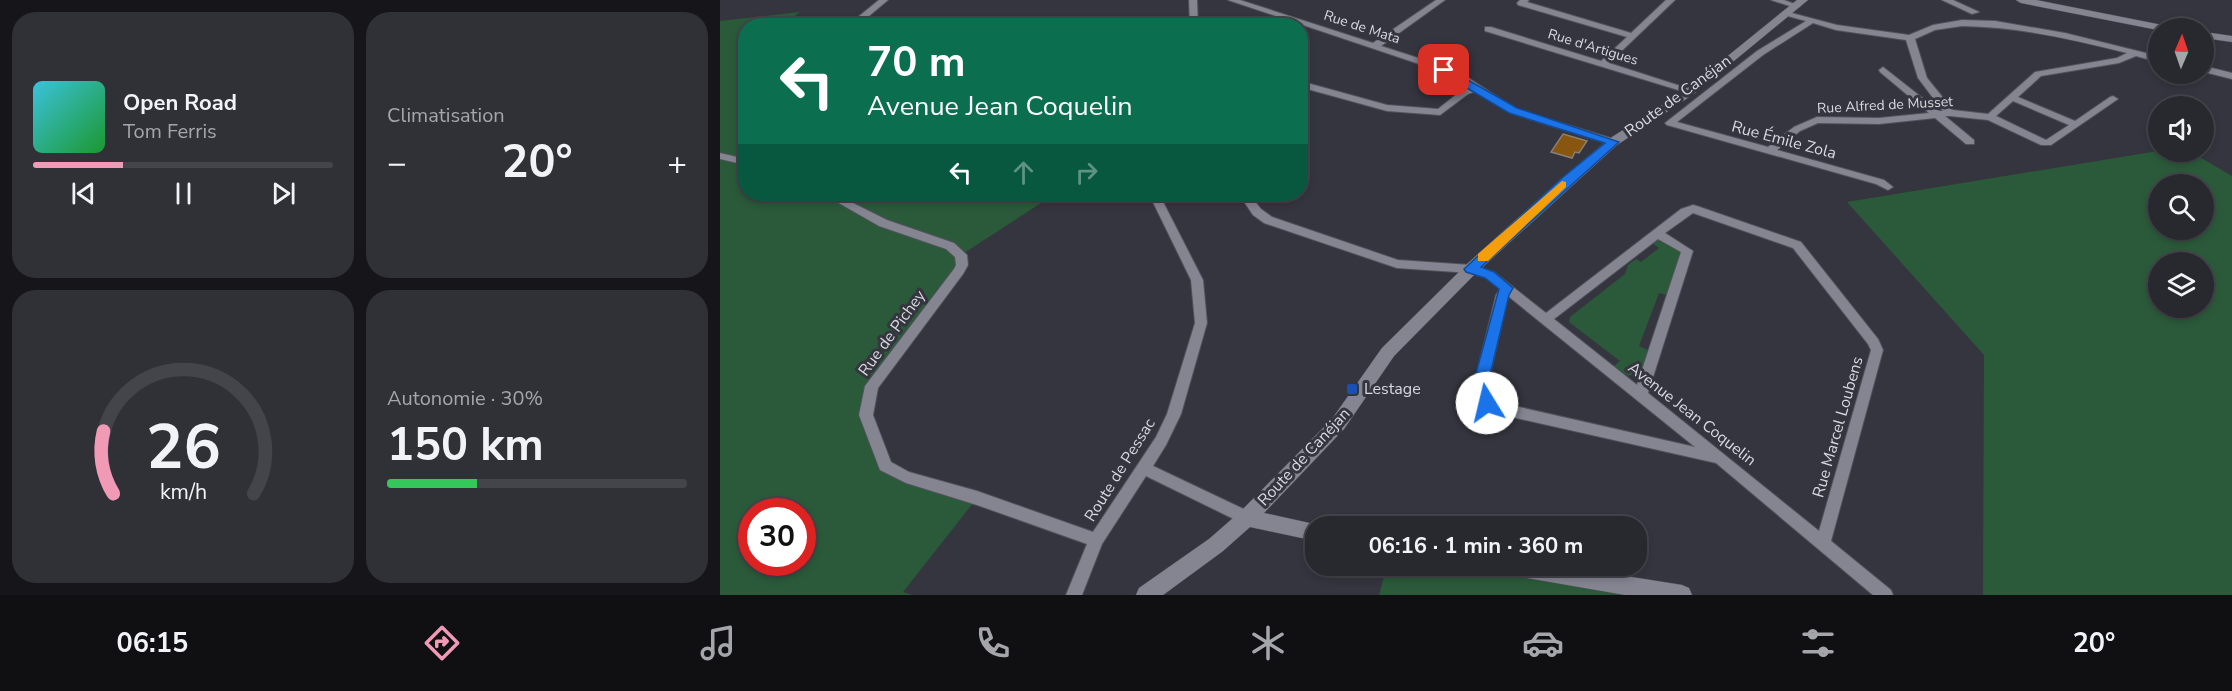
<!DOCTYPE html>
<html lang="fr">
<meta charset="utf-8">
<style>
body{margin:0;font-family:"Nunito Sans",sans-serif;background:#303037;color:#f1f3f6;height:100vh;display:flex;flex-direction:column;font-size:22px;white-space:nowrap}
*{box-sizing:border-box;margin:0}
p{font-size:20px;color:#a5a6aa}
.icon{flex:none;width:33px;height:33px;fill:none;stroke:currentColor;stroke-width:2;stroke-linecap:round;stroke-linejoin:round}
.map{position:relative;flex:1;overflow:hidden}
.panel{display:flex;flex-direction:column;gap:12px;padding:12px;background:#16161a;width:720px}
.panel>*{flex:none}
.guide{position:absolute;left:18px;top:18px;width:570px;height:183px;border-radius:24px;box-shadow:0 3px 9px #0003,0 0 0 2px #44444b;background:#0b6e4f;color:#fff;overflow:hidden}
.needle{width:39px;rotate:2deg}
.buttons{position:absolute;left:1428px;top:18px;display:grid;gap:12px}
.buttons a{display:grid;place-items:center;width:66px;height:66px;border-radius:50%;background:#28282f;box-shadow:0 3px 9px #0003,0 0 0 2px #44444b;font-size:30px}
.speed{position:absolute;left:18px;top:498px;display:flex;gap:12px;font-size:30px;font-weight:700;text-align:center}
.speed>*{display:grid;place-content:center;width:78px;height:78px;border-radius:50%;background:#28282f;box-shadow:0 3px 9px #0003,0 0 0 2px #44444b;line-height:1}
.speed .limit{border:9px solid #d22;background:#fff;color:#111}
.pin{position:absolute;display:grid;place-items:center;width:51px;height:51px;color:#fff;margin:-26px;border-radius:12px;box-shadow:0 3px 9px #0006}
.me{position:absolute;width:66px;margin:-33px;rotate:351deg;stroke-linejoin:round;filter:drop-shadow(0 0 4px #0008)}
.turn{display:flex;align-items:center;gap:21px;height:126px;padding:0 30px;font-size:27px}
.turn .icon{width:78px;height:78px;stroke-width:2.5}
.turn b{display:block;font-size:42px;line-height:51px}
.lanes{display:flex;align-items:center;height:57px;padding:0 30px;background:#0003;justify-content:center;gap:30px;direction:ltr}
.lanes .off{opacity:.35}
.big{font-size:45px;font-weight:700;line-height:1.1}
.panel .widget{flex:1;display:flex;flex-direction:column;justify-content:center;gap:9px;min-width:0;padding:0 21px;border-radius:24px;background:#303037}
.panel .dial{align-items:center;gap:0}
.dial svg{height:156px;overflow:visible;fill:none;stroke:#44444b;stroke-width:7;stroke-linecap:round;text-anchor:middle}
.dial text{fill:#f1f3f6;stroke:none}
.song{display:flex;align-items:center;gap:18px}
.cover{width:72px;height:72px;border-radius:9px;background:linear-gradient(135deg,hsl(190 70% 55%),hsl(130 70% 35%))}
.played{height:6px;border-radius:3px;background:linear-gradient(90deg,#f09ab6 30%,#44444b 30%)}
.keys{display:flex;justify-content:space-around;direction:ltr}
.heat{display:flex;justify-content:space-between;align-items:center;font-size:33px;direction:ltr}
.charge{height:9px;border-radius:4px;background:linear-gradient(90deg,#34c759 30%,#44444b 0)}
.panel .tiles{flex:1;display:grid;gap:12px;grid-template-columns:repeat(2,1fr)}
.trip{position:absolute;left:585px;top:516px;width:342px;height:60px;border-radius:24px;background:#28282f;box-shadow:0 3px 9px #0003,0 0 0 2px #44444b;font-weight:700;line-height:60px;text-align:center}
.menu{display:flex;height:96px;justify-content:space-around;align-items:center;background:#101013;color:#a5a6aa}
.menu .icon{width:42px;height:42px}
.menu .on{color:#f09ab6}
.menu b{font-size:27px;color:#f1f3f6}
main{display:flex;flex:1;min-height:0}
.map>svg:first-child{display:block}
</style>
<main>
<section class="panel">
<div class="tiles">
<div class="widget">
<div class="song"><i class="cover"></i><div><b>Open Road</b><p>Tom Ferris</p></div></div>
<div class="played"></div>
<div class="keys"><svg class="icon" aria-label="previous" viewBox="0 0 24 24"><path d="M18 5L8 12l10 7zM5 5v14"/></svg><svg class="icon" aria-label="pause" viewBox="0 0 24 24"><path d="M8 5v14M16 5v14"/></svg><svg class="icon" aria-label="next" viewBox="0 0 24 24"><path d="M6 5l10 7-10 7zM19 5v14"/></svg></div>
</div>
<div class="widget"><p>Climatisation</p>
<div class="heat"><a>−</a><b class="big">20°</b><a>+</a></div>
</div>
<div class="widget dial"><svg viewBox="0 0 100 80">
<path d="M14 69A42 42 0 1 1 86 69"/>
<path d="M14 69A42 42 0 0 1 9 37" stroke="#f09ab6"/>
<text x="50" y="56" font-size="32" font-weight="700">26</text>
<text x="50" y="72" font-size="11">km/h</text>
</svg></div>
<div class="widget"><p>Autonomie · 30%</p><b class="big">150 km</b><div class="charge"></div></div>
</div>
</section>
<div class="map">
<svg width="1512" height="595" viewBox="0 0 1512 595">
<rect width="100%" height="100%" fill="#35353f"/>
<g fill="#2b5a3a" fill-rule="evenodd">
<path d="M80 12 63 25 26 26V194H335L241 255 242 265 147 400 165 466 257 498 183 592 192 595H0V21ZM32 512H82V562H32Z"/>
<path d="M1438 151 1471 152 1512 176V595H1263L1264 355 1127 202ZM1484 184V230H1438V184ZM1484 262V308H1438V262Z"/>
<polygon points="938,240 961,252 948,295 939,293 919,346 930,351 924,370 908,376 894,366 900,361 849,322 850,317 905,274 908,265 916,259 921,262 939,248 932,243"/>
<polygon points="667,566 789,566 962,595 659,595"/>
</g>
<polygon fill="#88560f" stroke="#887f75" stroke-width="1.5" points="843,134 867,141 859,153 855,152 852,158 831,152"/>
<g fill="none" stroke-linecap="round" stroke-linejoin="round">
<defs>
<g id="minor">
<polygon points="159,0 168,0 137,26 127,26"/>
<polygon points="469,0 477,0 478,26 470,26"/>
<polygon points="508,0 520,0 653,43 716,0 725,0 661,46 723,66 747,77 796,109 897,140 898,142 893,145 889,144 790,113 756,91 748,94 720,115 667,111 580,87 580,81 667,105 718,109 742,90 750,87 717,70"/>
<polygon points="800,0 809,0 807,2 911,33 946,0 955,0 889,63 976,91 974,93 968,93 765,31 765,27 771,27 881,61 907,37 798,5 797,3"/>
<polygon points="1051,0 1064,0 1080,6 1076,8"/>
<polygon points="1222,0 1233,0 1259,12 1252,14"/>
<path d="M1064 11 1117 25 1189 35 1213 25 1242 20 1275 21 1345 33 1438 56V62L1416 56 1399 63 1321 76 1298 97 1355 121 1390 97 1393 96 1398 99 1331 145H1321L1268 120 1230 116H1225L1254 140V144H1246L1215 118 1159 124 1098 123 1080 131 1057 150 1164 180 1173 187 1168 190 1156 184 947 125 945 123 1037 51 1086 21 1064 15ZM1093 23 1116 30 1186 40 1198 78 1223 111H1219L1163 67 1159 70 1160 72 1209 113 1159 118 1097 117 1074 127 1048 147 957 122 1043 55ZM1242 26C1299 27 1352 39 1407 53L1397 58 1315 72 1268 114 1233 110 1207 78 1195 39 1215 30ZM1293 101 1349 125 1326 140 1276 116Z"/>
<polygon points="1484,66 1512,73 1512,79 1484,72"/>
<polygon points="0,153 26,159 26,165 0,159"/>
<polygon points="103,194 115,194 167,220 234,243 247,255 248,265 243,274 158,388 153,415 171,462 189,472 257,491 373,532 436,437 447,414 475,323 471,280 429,194 439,194 483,280 487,323 461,414 446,445 433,466 532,513 534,518 532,523 527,525 522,523 426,476 382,544 362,595 346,595 367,544 257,505 186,483 160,470 139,415 145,386 234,269 236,265 235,257 226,249 159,226"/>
<path d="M519 194H529L541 209 552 217 678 260 751 265 774 272 826 313 961 209 973 205 977 206 1081 242 1158 339 1163 350 1111 541 1171 590 1173 595H1153L996 463 774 413C762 409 755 401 753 389L776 295 780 289 766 278 751 273 677 268 544 223 533 215ZM973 213 1073 248 1148 344 1151 350 1099 531 928 393 973 251 945 233ZM938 239 961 252 917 385 834 319ZM788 296 975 447 777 402 769 396 767 389Z"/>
</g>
<g id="tertiary">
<polygon points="1077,0 1088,0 975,93 897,145 756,273 674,356 624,429 544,513 603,526 596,526 596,541 530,527 503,551 443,595 416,595 419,588 489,539 520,512 612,419 662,348 746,265 842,178 889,139 967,89"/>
<polygon points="1296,0 1316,0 1442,25 1447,28 1438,28 1438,30 1301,3"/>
<polygon points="1484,32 1512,36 1512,42 1484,38"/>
<polygon points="779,566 842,566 962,585 969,588 972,595 905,595 789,575 782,573"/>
</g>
</defs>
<use href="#minor" stroke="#51525a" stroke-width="2"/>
<use href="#tertiary" stroke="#51525a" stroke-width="1"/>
<use href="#minor" fill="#848591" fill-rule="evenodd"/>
<use href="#tertiary" fill="#848591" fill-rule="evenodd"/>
</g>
<path fill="#1a73e8" stroke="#114b97" stroke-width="1.5" d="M720 68H727L797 108 899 142 761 267 774 272 793 288 789 295 767 388 774 403 767 409C758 406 753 398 752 388L779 289 765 278 746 272 744 269 842 178 885 143 789 113 720 72Z"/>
<polygon fill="#f59e0b" points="842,181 846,182 846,187 768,261 758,261 758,254"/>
<rect fill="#1a4fb4" stroke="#35353f" stroke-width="2" x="626" y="383" width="12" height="12" rx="3"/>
<g text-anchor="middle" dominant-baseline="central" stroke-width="6" stroke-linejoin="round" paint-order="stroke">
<g font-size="14" fill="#d8d9df" stroke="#35353f">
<text transform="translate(642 27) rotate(18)">Rue de Mata</text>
<text transform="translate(873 47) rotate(17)">Rue d'Artigues</text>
<text transform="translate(1165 105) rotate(-3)">Rue Alfred de Musset</text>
</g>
<g font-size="16" fill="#d8d9df" stroke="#35353f">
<text transform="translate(958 96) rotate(-36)">Route de Canéjan</text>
<text transform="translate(1064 140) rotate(15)">Rue Émile Zola</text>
<text transform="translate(172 333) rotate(-54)">Rue de Pichey</text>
<text transform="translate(972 414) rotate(38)">Avenue Jean Coquelin</text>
<text transform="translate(1118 427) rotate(-74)">Rue Marcel Loubens</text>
<text transform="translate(584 457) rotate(-47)">Route de Canéjan</text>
<text transform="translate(400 470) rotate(-58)">Route de Pessac</text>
</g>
<g font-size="16" fill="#d8d9df" stroke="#35353f" text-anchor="start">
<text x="644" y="389">Lestage</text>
</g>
</g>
</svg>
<div class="buttons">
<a><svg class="needle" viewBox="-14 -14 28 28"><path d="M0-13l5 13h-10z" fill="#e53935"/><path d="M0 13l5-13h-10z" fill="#a5a6aa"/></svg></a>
<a><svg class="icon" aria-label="sound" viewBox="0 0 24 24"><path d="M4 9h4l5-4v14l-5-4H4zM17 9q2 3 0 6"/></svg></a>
<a><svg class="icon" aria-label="search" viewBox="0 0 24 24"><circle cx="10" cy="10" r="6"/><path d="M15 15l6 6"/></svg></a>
<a><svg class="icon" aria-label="layers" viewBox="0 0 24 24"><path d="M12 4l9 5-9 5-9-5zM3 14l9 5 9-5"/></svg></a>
</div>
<div class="speed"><div class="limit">30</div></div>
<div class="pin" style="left:724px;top:70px;background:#d93025"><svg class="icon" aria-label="arrive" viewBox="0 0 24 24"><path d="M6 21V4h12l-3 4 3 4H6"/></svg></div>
<svg class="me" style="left:767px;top:403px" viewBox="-20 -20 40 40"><circle r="19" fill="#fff"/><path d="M0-13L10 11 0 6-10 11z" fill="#1a73e8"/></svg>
<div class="trip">06:16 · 1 min · 360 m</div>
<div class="guide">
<div class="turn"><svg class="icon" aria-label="left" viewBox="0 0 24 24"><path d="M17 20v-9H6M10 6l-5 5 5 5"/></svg><div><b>70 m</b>Avenue Jean Coquelin</div></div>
<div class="lanes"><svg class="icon" aria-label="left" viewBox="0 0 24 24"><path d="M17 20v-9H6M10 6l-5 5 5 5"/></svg><svg class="icon off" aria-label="ahead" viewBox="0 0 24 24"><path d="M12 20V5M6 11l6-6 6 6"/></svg><svg class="icon off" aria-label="right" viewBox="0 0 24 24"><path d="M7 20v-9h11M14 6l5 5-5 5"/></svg></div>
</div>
</div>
</main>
<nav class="menu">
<b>06:15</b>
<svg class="icon on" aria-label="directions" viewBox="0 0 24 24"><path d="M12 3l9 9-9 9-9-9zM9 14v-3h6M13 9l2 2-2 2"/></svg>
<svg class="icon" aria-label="music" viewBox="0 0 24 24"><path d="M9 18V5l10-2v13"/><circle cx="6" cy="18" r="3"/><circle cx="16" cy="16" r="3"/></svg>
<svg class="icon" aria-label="phone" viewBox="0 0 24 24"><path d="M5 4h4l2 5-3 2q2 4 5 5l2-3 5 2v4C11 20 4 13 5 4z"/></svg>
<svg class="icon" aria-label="climate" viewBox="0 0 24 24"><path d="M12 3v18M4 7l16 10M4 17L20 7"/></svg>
<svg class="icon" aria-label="car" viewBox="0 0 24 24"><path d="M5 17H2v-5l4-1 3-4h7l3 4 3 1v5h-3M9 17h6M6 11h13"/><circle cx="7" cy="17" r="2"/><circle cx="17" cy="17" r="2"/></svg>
<svg class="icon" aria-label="filters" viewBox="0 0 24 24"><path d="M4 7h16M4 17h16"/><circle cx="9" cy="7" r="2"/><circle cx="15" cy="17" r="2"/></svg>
<b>20°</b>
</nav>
